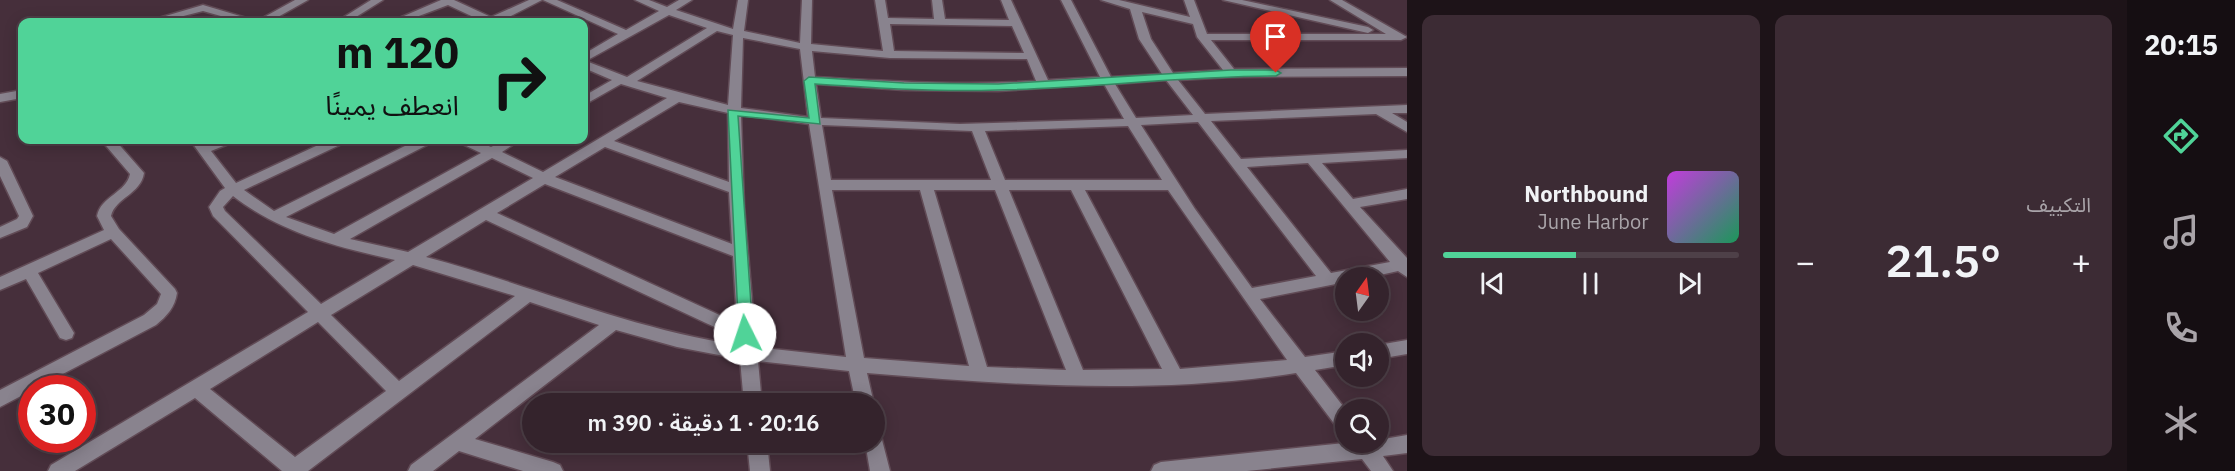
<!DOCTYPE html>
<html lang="ar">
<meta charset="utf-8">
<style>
body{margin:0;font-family:"IBM Plex Sans","Noto Sans Arabic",sans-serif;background:#3c2b34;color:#f1f3f6;direction:rtl;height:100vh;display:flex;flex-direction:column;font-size:22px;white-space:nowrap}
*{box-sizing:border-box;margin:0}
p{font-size:20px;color:#a9a4a9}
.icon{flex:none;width:33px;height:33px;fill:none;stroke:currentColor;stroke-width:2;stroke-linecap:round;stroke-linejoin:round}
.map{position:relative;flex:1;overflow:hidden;direction:ltr}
.side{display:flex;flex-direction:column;gap:15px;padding:15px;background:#1d1318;width:720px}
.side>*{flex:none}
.guide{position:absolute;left:18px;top:18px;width:570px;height:126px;border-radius:12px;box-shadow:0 3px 15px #0003,0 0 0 2px #4e4048;direction:rtl;background:#50d398;color:#111;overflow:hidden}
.needle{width:39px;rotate:14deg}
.controls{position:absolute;left:1335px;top:267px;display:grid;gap:12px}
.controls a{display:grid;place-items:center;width:54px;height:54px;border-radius:50%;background:#34232c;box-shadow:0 3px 15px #0003,0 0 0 2px #4e4048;font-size:30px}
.speed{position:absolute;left:18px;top:375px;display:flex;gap:12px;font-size:30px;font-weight:700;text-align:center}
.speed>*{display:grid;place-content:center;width:78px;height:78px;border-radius:50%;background:#34232c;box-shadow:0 3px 15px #0003,0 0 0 2px #4e4048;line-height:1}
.speed .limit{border:9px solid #d22;background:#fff;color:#111}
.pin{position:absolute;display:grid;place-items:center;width:51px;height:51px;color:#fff;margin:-62px -26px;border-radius:50% 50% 50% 0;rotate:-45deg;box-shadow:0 0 6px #0007}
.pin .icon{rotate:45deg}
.me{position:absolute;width:66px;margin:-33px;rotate:356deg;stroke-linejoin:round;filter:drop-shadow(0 0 4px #0008)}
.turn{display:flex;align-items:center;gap:21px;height:126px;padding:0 30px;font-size:27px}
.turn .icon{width:78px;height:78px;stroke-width:2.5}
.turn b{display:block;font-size:42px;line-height:51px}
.big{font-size:45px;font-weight:600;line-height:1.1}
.side .card{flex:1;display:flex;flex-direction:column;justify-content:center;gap:9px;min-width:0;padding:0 21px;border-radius:12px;background:#3c2b34}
.song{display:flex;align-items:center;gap:18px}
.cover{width:72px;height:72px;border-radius:9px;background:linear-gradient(135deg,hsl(290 70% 55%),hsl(150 70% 35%))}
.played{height:6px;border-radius:3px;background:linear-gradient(90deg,#50d398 45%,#4e4048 45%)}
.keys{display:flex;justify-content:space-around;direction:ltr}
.heat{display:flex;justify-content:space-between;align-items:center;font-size:33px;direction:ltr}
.side .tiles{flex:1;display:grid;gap:15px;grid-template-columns:repeat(2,1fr)}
.trip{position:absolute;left:522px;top:393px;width:363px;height:60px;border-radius:30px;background:#34232c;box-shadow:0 3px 15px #0003,0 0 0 2px #4e4048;font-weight:600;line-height:60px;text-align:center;direction:rtl}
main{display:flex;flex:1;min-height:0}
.tab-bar{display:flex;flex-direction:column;width:108px;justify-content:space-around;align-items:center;background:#150e12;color:#a9a4a9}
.tab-bar .icon{width:42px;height:42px}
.tab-bar .selected{color:#50d398}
.tab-bar b{font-size:27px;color:#f1f3f6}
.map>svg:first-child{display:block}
</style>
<main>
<nav class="tab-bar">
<b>20:15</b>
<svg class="icon selected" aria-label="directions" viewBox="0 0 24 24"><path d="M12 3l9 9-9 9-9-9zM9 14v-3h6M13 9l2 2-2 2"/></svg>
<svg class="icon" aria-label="music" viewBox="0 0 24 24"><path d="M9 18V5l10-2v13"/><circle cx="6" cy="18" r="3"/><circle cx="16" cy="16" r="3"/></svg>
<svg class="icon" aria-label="phone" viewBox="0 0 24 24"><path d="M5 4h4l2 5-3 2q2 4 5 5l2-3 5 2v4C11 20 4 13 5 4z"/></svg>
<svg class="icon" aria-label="climate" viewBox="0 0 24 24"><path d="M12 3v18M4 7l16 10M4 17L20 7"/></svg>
</nav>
<section class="side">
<div class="tiles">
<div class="card"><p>التكييف</p>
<div class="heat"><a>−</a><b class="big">21.5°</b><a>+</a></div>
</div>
<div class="card">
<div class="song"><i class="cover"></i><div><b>Northbound</b><p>June Harbor</p></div></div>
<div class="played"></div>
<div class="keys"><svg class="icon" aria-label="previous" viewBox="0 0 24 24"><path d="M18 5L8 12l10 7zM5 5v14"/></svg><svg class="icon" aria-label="pause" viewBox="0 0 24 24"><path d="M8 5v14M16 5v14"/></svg><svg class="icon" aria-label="next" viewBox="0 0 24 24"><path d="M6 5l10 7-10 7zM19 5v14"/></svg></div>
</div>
</div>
</section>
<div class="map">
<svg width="1407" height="471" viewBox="0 0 1407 471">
<rect width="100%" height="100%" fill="#462f3b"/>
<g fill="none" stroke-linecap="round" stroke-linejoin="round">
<defs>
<g id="minor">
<polygon points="295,0 308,0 269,22 242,22 203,11 160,22 145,22 203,5 257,21"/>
<polygon points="371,0 383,0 348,22 336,22"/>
<polygon points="441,0 454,0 491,17 529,0 542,0 499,22 484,22 448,5 403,22 390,22"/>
<path d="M543 0H557L626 30 659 11 635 0H649L667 7 679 0H692L676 10 733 29 738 0H748L744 31 800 43 802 0H812L811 44 883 51 875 0H885L888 18 934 19 932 0H942L945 19 1009 20 1001 0H1011L1048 80 1100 77 1061 0H1071L1111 77 1162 74 1139 39 1130 9 1101 0H1119L1190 17 1184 0H1194L1207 34H1386L1330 0H1342L1407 37 1401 40H1211L1234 69 1407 68V76L1231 77 1178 80 1205 114 1407 105V113H1392L1407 122V132L1376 114 1211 121 1241 159 1407 150V158L1322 163 1353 199 1407 189V199L1360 207 1407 258V277L1398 271 1367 278H1346V282L1260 299 1305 357 1346 351V365L1315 370 1346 410V432L1339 430 1296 373C1154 395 1009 385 867 373L874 404H856L849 371 758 361 762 404H744L740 359 677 347 616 330 475 439 553 462 560 465 563 471H523L459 451 433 471H408L411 465 599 325 530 302 308 471H282L195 398 75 471H48L51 465 308 312 213 216 209 207 220 191 225 188 190 140H202L206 144 216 140H232L231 143 211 151 236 183 329 140H345L344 143 244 190 274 211 417 140H432L431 143 286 217 334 234 481 153 460 143 459 140H474L491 147 505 140H520L502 152 543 172 667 98 621 84 584 105V96L612 80 584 68V54L618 34ZM1142 12 1193 24 1197 37 1223 70 1173 73 1151 39ZM669 15 707 28 627 77 586 61ZM890 24 1012 26 1024 53 894 51ZM717 31 733 35 728 105 637 81ZM743 38 800 49 808 117 741 108ZM812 51 890 58 1027 59 1036 81C962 86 889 81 815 77ZM1166 80 1193 115 1136 118 1115 84ZM816 84 904 90 998 91 1104 84 1124 119 960 124 821 118ZM679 102 728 113 729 182 614 141ZM741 115 809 124 846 357 756 347 744 206ZM1198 122 1316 276 1252 288 1195 209 1141 125ZM822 125 972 131 991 180H831ZM1128 126 1162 180H1005L985 131ZM605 147 729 192 732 244 555 177ZM492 158 533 178 408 252 350 239ZM1308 163 1390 262 1331 273 1247 167ZM545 184 733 256 737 323 497 213ZM832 190H920L969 366 864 358ZM934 190H995L1066 370 987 367ZM1009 190H1071L1162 369 1083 370ZM1085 190H1168L1287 360 1180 369ZM233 196C281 233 337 247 395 260L321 304 225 211 223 207ZM486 220 738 338 739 345C630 329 531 285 426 257ZM413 265 515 296 399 381 331 315ZM318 322 386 391 295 457 210 389Z"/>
<polygon points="1223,0 1242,0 1368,27 1373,30 1368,33"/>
<polygon points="22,90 22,98 0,102 0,94"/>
<path d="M101 140H115L144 173C141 194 115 198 111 216L119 229 175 289 177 293C175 307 167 316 156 325L0 407V390L144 315 157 304 161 294 111 239 38 273 74 333 72 338 66 340 60 338 26 279 0 290V277L104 230 97 216C101 196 126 193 130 174Z"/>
<polygon points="0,157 7,161 33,216 27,227 0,238 0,227 17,219 19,216 0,176"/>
<polygon points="1407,340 1407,354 1378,359 1378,345"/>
<polygon points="874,434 881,436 890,471 870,471 865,442 874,442"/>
<polygon points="1407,435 1407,453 1383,456 1393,471 1371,471 1362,459 1247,471 1151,471 1154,465 1161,462 1354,442 1378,442 1378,440"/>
<polygon points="747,442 767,442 770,471 750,471"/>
</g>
</defs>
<use href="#minor" stroke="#614b56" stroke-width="3"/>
<use href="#minor" fill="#89838e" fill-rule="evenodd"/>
</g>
<path fill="#50d398" stroke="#348963" stroke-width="1.5" d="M1231 70H1276L1281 73 1276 76C1183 76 1091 88 998 90 937 92 876 88 815 84L820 124 738 116 753 334 750 338H739L728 110 809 118 804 81 809 77 904 83 998 84Z"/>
</svg>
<div class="controls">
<a><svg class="needle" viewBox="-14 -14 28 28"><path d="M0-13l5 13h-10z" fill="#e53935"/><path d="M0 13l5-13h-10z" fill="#a9a4a9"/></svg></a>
<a><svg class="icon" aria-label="sound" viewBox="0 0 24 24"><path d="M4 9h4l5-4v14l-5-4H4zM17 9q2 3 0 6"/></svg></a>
<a><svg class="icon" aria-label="search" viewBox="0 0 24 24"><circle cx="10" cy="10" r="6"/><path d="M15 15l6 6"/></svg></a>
</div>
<div class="speed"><div class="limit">30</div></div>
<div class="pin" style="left:1276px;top:73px;background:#d93025"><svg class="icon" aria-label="arrive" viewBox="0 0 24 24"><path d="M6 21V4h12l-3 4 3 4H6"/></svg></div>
<svg class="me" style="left:745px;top:334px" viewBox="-20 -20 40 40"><circle r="19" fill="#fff"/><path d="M0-13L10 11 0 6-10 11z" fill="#50d398"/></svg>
<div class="trip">20:16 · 1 دقيقة · 390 m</div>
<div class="guide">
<div class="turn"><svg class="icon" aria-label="right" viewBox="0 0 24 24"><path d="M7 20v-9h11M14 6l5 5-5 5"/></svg><div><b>120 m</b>انعطف يمينًا</div></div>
</div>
</div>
</main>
